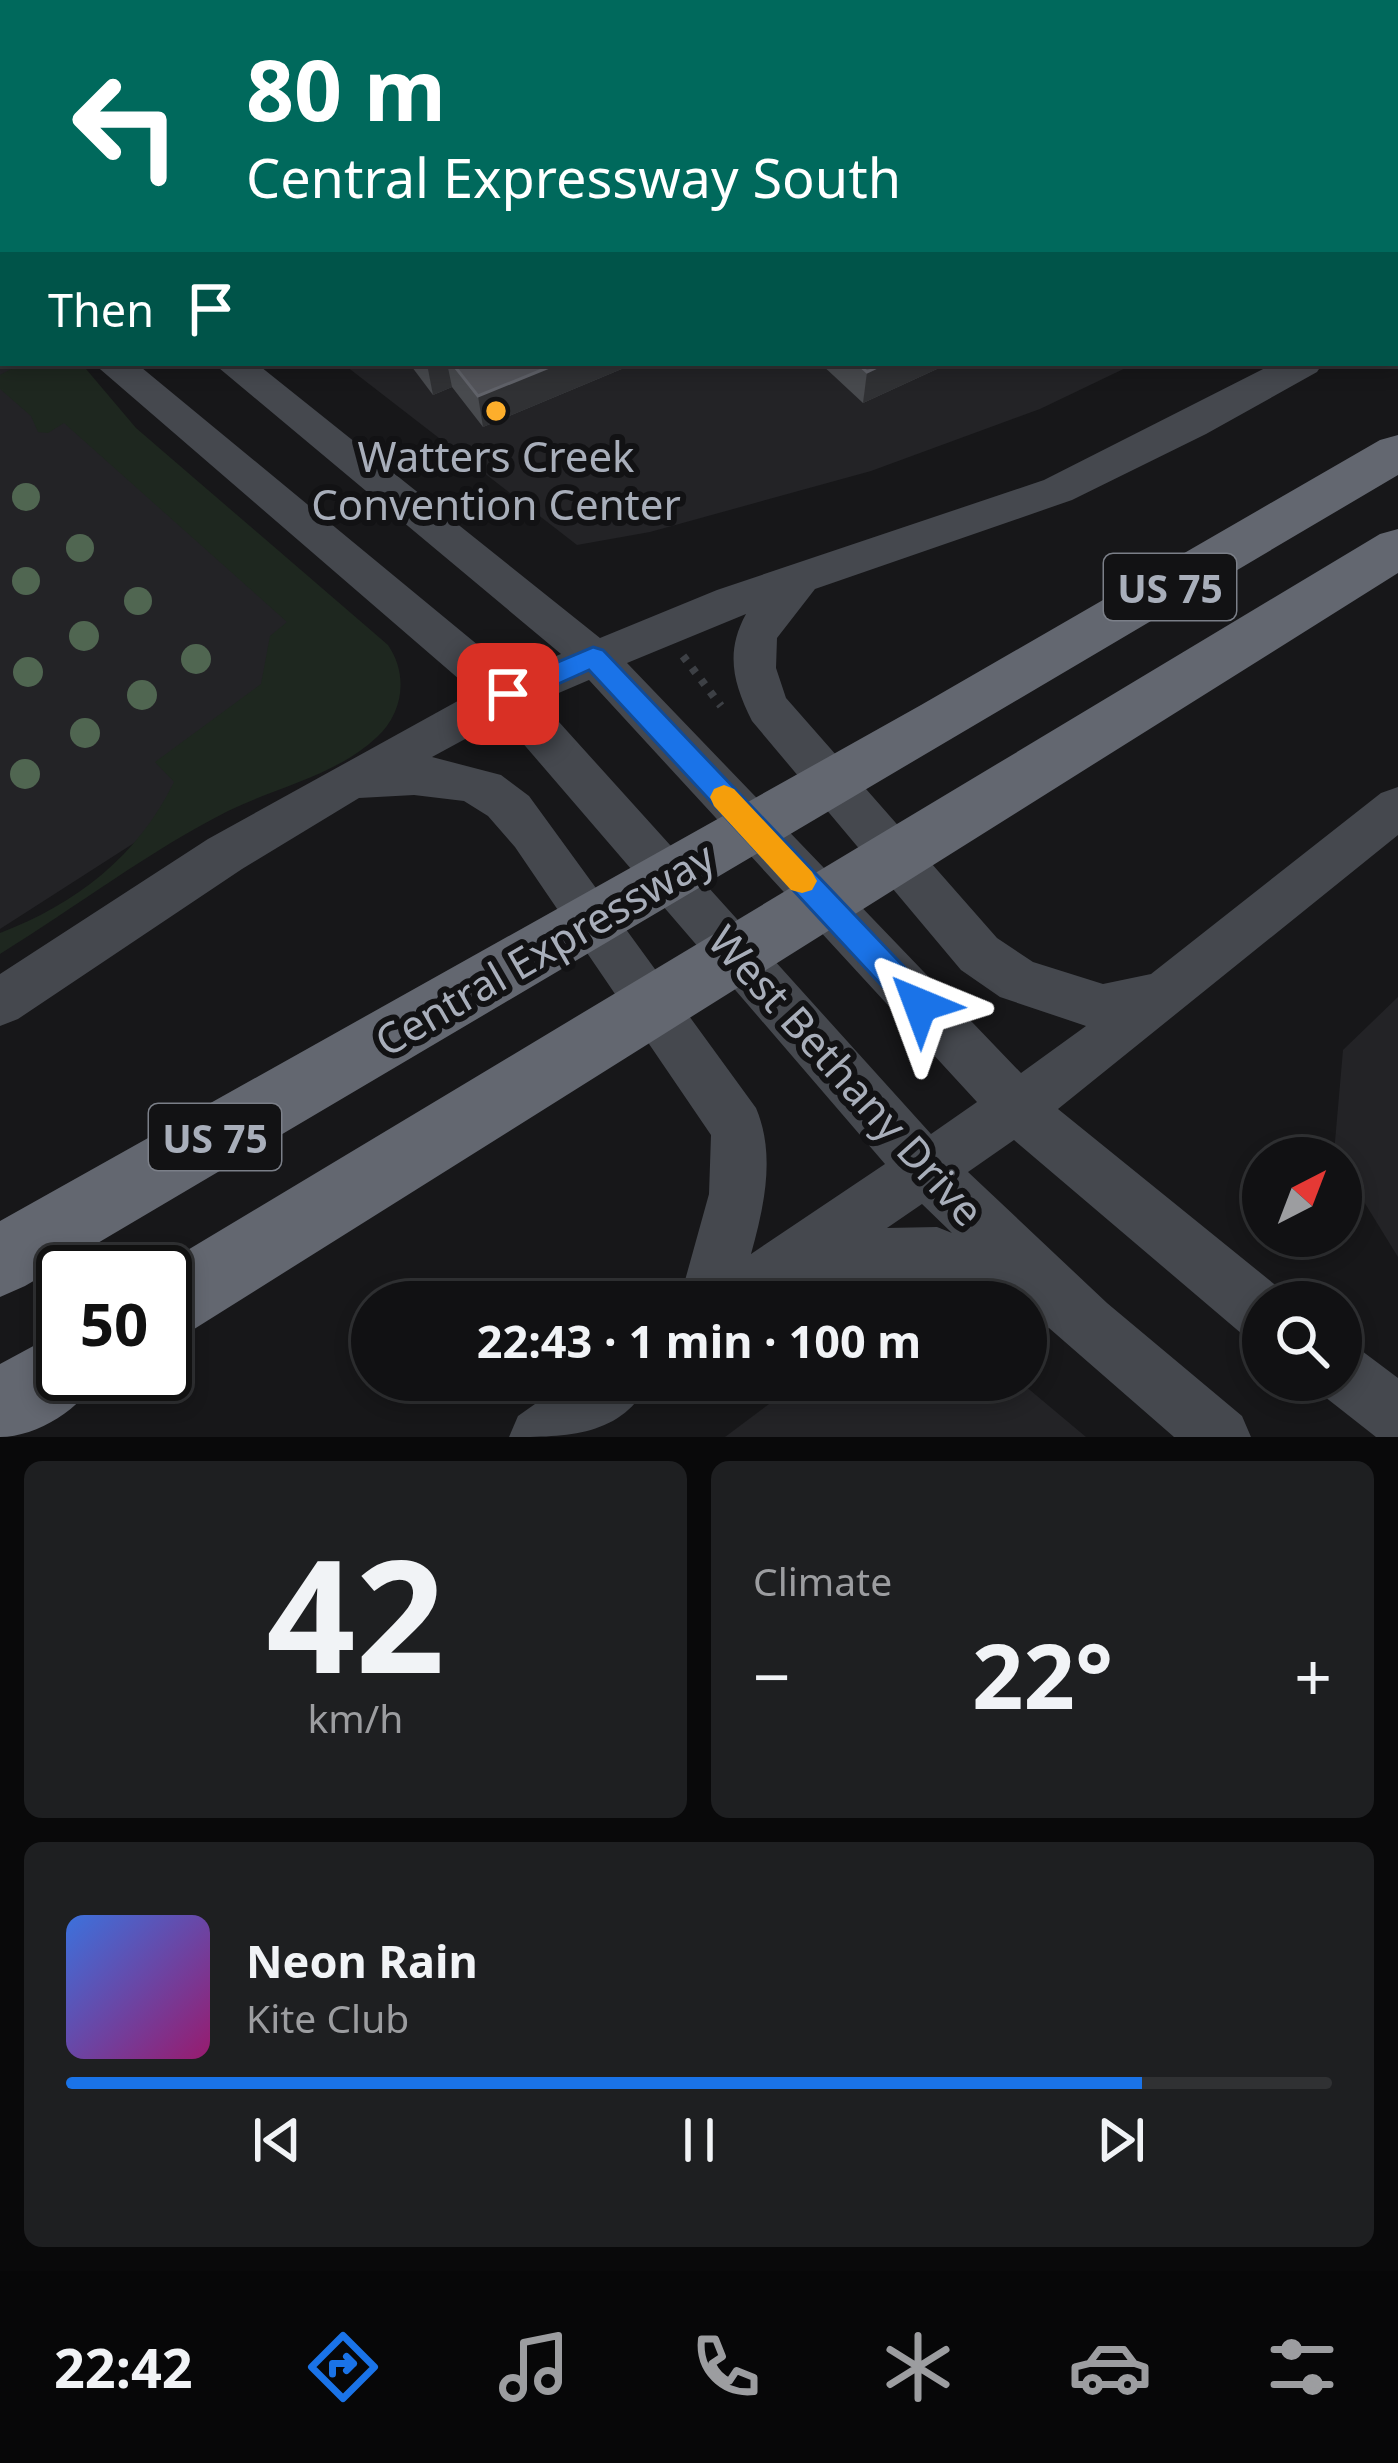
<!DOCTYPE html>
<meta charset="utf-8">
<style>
body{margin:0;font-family:"Noto Sans",sans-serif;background:#1e1f21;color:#f1f3f6;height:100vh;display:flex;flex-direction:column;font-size:45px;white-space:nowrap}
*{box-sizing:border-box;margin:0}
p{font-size:39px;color:#9c9da0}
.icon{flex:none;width:66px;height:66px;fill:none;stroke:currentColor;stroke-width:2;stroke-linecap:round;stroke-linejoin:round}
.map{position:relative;height:1437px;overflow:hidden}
.sheet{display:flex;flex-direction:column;gap:24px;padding:24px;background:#09090a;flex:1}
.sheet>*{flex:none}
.hud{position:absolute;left:0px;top:0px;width:1398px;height:366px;box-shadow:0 6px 18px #0003,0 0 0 3px #303133;background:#00695c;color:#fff;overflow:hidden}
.needle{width:78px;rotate:42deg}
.controls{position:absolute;left:1242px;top:1137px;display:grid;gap:24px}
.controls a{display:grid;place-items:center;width:120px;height:120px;border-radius:50%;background:#111113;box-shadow:0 6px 18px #0003,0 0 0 3px #303133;font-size:60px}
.speed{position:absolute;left:36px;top:1245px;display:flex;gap:24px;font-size:60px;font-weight:700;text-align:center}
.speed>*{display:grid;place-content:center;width:156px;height:156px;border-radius:50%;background:#111113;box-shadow:0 6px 18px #0003,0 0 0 3px #303133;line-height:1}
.speed .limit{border:6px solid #111;border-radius:18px;background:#fff;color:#111}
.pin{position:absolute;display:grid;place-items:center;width:102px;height:102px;color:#fff;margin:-51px;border-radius:24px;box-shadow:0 6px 18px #0006}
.me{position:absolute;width:132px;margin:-66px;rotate:316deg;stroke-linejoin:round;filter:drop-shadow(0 0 9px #0008)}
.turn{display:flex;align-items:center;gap:42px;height:252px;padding:0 48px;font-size:54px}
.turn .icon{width:156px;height:156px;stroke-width:2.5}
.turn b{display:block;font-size:84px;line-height:102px}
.then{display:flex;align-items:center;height:114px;padding:0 48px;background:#0003;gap:24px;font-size:45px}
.big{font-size:90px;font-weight:700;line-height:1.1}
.sheet .tile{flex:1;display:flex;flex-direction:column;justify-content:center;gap:18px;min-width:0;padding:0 42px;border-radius:18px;background:#1e1f21}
.sheet .dial{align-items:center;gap:0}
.dial b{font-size:156px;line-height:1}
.song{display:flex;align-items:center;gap:36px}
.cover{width:144px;height:144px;border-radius:18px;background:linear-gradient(135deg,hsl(220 70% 55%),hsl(320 70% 35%))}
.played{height:12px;border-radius:6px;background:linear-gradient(90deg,#1a73e8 85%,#303133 85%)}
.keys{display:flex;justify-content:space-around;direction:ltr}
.heat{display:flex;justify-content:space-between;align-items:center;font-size:66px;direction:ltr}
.sheet .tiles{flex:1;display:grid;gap:24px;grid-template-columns:1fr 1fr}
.tile:last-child{grid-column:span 2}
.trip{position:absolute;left:351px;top:1281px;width:696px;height:120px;border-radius:60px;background:#111113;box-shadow:0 6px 18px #0003,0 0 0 3px #303133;font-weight:700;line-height:120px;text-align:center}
.tab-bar{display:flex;height:192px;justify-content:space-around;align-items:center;background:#070708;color:#9c9da0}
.tab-bar .icon{width:84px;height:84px}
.tab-bar .current{color:#1a73e8}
.tab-bar b{font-size:54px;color:#f1f3f6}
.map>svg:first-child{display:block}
</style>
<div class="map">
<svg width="1398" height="1437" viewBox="0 0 1398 1437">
<rect width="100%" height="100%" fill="#171719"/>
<g fill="#232326">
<polygon points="0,323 3,363 46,363 399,673 0,929"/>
<polygon points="342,363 1136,363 1040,409 871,471 650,532 577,545"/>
<polygon points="1398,997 1398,1257 1334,1153 1343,1050"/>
<polygon points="801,1380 1018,1380 1086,1437 725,1437"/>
</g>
<path fill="#1e271f" d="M8 363H81L136 428 388 645C408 674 404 712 377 737 337 775 277 787 228 811 149 851 76 907 0 954V933C76 904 138 856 174 782L155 762 261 684 270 636 287 622 64 423 48 433 38 432 31 416 0 389V375L13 368Z"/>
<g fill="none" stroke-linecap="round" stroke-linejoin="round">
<polyline stroke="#3d4045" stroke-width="8" stroke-dasharray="6 9" stroke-linecap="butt" points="683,656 721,706"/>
<g fill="#38393e" fill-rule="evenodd">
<polygon points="215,0 228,0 230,3 217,3"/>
<polygon points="328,0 341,0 343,3 330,3"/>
<polygon points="1362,0 1375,0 1377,3 1364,3"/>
<rect x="1395" y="13" width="3" height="7"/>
</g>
<polygon fill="#38393e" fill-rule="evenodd" points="3,306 3,325 0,326 0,307"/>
<g fill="#38393e" fill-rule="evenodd">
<polygon points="581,0 617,0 579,3"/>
<polygon points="689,0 725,0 687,3"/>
</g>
<g fill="#45484e" fill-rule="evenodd">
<polygon points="0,164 3,165 3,187 0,186"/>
<polygon points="0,261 3,262 3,286 0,285"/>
<polygon points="1398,299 1398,324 1395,325 1395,300"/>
<path d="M93 363H136L513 674 561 654 213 363H256L600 638 717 590 1044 480 1275 363H1323L1317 372 1206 434 1072 500 815 589 777 638 776 668 786 698 997 938 1033 962 1103 984 1151 974 1381 793 1398 787V835L1058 1109 1284 1292 1287 1302H1263V1342L1242 1334 1014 1140 968 1172 1107 1303 1242 1416 1251 1437H1174L1049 1328 1042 1331 1026 1324V1302H976L935 1283 802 1287 781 1302H679L709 1194 711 1135 515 847 488 816 464 801 414 795 359 798 242 869 18 1019 0 1026V974L208 839 474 692ZM746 614C725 652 733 683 752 721L961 970 1000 997 1086 1026 1021 1073 627 663ZM589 680 977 1102 931 1134 540 701ZM502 719 885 1164 751 1254C764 1207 776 1155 756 1108L529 796 501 775 432 757ZM922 1204 952 1233 937 1227 887 1228Z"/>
<polygon points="1341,1342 1362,1351 1398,1378 1398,1437 1376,1437 1320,1393 1315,1380 1341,1380"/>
<path d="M569 1380H650C623 1437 566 1437 509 1437L518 1416Z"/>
</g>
<g fill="#636770" fill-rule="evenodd">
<polygon points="1398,435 1398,475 25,1286 0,1297 0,1221 921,705 1380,440"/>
<polygon points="1398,529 1398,573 191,1331 165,1342 165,1272 151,1272 1380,534"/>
<path d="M63 1330V1374H98C84 1408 37 1437 0 1437V1364Z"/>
</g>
</g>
<g fill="#506651">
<circle cx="26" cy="497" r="14"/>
<circle cx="80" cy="548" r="14"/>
<circle cx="26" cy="581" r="14"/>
<circle cx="138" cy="601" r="14"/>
<circle cx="84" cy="636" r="15"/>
<circle cx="196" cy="659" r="15"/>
<circle cx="28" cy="672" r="15"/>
<circle cx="142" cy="695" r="15"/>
<circle cx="85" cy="733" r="15"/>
<circle cx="25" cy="774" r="15"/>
</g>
<g fill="#484a4e">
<polygon points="0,0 3,3 3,70 0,68"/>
<polygon points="426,0 476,0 471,3 431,3"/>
<polygon points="409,363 636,363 483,427 452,387 433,395"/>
<polygon points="820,363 950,363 863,403"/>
</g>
<g fill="#303134">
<polygon points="448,0 476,0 471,3 449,3"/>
<polygon points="447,363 452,387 433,395 427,364"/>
<polygon points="559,363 636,363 483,427 478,396"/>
<polygon points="886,363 950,363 863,403 867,372"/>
</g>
<g fill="#53545a" stroke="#606269" stroke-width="3">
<polygon points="0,0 163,0 168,3 3,3 3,40 0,38"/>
<polygon points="770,0 986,0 991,3 763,3"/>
<polygon points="452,363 559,363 478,396"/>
<polygon points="857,363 886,363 867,372"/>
</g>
<polygon fill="#1a73e8" stroke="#114b97" stroke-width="3" points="593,647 603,650 931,995 935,1005 931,1015 920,1019 909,1015 589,670 518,702 499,702 495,694 499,687"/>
<polygon fill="#f59e0b" points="724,785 734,789 812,872 817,881 812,890 802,893 791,890 714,806 710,797 714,789"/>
<circle fill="#fdae2b" stroke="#121214" stroke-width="4.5" cx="496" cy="411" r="12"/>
<g text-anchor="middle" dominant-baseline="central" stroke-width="12" stroke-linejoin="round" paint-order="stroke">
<g fill="#121214" stroke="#7b7f88" stroke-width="3">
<rect x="1104" y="554" width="132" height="66" rx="9"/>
<rect x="149" y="1104" width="132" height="66" rx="9"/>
</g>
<g font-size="39" font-weight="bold" fill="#a8aeba">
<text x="1170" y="587">US 75</text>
<text x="215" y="1137">US 75</text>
</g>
<g font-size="42" fill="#a8aeba" stroke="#121214">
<text x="496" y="455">Watters Creek<tspan x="496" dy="48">Convention Center</tspan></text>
</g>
<g font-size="42" fill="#a8aeba" stroke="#121214">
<text transform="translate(544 948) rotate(-30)">Central Expressway</text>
<text transform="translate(847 1075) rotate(48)">West Bethany Drive</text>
</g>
</g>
</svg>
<div class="controls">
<a><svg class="needle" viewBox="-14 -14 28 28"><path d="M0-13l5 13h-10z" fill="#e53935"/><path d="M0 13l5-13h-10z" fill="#9c9da0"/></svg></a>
<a><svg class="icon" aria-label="search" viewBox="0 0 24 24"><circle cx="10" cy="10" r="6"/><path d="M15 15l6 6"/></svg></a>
</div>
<div class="speed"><div class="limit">50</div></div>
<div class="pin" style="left:508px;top:694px;background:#d93025"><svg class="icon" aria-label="arrive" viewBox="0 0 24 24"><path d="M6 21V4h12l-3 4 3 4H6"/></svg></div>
<svg class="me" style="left:920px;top:1005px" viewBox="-20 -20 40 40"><path d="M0-17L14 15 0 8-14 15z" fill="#1a73e8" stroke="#fff" stroke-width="4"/></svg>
<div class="trip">22:43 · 1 min · 100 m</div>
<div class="hud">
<div class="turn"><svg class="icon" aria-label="left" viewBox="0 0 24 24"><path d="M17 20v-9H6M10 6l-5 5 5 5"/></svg><div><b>80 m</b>Central Expressway South</div></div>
<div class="then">Then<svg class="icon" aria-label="arrive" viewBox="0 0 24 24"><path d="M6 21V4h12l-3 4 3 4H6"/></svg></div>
</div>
</div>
<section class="sheet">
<div class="tiles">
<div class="tile dial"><b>42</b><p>km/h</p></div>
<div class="tile"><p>Climate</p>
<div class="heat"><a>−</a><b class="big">22°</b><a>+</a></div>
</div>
<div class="tile">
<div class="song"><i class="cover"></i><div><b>Neon Rain</b><p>Kite Club</p></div></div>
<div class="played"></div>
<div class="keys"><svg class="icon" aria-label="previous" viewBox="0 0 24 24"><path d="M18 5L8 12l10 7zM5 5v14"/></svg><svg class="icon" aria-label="pause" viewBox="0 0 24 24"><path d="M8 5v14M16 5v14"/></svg><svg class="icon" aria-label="next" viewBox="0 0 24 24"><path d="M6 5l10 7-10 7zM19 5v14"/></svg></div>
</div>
</div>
</section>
<nav class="tab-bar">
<b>22:42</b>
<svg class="icon current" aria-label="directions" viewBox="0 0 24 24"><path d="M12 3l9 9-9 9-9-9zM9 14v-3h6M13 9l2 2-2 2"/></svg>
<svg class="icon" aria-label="music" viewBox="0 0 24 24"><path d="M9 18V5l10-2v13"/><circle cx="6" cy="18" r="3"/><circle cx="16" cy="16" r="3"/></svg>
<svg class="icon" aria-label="phone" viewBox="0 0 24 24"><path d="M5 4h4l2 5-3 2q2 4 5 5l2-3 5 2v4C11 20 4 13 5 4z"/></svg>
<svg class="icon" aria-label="climate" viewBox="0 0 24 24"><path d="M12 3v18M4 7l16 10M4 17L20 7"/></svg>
<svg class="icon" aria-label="car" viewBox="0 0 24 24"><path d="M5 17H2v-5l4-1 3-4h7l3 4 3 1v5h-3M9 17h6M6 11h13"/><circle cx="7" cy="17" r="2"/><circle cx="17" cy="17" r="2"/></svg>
<svg class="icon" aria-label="filters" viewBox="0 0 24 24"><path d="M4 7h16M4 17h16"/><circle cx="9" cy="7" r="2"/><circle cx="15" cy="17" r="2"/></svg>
</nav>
